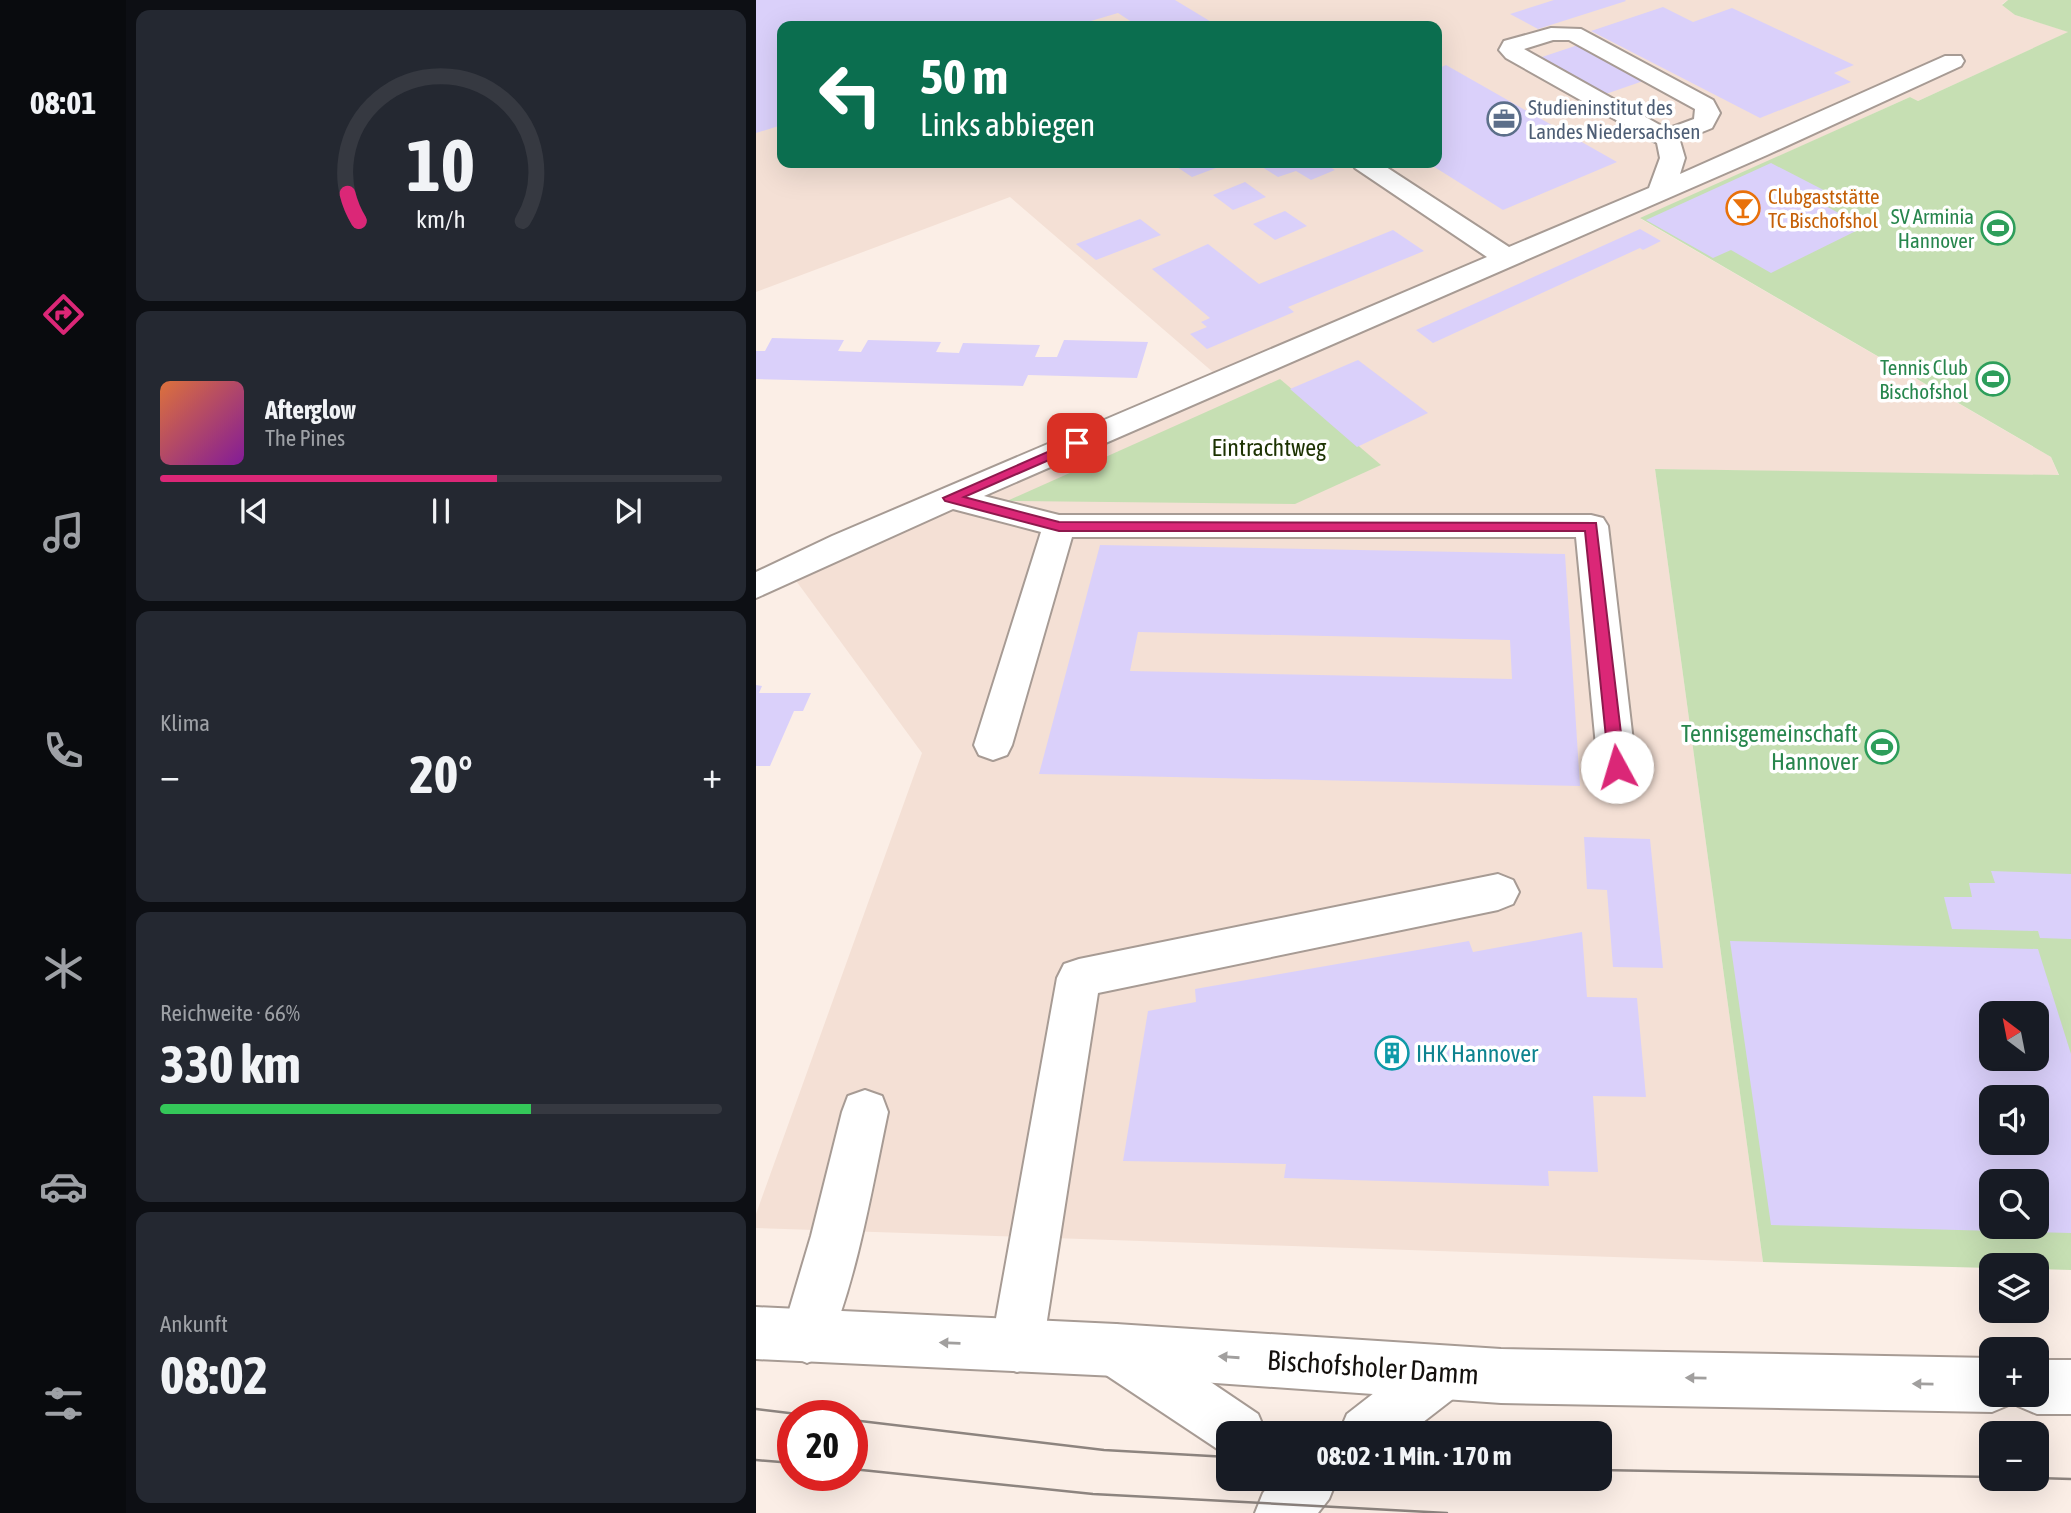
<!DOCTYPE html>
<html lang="de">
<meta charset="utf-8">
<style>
body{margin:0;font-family:"Asap Condensed",sans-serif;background:#242831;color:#f1f3f6;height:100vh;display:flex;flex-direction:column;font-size:26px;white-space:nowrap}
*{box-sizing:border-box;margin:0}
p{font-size:23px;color:#9ea1a6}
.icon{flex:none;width:38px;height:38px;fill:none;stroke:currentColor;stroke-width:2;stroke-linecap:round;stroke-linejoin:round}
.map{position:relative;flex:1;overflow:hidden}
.panel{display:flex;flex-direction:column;gap:10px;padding:10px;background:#0d0f14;width:630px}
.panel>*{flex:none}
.banner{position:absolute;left:21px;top:21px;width:665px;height:147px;border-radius:14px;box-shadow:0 7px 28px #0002;background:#0b6e4f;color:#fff;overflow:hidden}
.needle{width:46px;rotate:328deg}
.controls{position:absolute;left:1223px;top:1001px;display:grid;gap:14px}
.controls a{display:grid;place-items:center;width:70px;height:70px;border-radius:14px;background:#171b24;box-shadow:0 7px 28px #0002;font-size:35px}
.speed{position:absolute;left:21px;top:1400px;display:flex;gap:14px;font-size:35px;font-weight:700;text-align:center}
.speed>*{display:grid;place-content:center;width:91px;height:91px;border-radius:50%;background:#171b24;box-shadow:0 7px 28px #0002;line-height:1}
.speed .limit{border:10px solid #d22;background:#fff;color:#111}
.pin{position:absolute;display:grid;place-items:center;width:60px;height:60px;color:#fff;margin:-30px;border-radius:14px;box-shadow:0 4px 10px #0006}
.me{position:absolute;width:77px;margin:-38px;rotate:354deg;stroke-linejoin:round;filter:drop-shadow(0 0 5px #0008)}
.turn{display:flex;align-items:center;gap:24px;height:147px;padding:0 28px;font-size:32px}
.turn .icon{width:91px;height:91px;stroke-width:2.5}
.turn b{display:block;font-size:49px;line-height:60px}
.big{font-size:52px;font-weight:700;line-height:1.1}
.panel .widget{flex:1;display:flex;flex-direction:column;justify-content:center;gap:10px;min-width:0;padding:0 24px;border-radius:14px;background:#242831}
.panel .dial{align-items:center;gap:0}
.dial svg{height:182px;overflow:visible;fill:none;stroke:#363941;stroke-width:7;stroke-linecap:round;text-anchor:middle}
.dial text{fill:#f1f3f6;stroke:none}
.song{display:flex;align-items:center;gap:21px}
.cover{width:84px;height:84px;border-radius:10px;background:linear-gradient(135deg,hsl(20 70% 55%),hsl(290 70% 35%))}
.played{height:7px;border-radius:4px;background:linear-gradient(90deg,#db2777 60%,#363941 60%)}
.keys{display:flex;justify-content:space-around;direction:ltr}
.heat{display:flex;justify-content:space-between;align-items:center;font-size:38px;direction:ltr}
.charge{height:10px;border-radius:5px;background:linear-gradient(90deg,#34c759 66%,#363941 0)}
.trip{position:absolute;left:460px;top:1421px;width:396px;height:70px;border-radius:14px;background:#171b24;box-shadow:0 7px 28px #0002;font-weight:700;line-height:70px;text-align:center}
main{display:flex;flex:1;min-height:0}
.dock{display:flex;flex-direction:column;width:126px;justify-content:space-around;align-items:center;background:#090b0e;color:#9ea1a6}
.dock .icon{width:49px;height:49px}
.dock .selected{color:#db2777}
.dock b{font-size:32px;color:#f1f3f6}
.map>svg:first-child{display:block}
</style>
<main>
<nav class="dock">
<b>08:01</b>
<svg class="icon selected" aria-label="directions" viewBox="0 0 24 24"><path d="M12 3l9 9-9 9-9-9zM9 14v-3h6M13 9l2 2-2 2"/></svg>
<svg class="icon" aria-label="music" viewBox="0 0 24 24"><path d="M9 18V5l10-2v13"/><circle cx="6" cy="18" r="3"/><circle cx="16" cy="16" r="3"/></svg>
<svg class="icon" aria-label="phone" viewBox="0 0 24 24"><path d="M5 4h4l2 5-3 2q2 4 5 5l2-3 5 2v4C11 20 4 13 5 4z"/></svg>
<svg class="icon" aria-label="climate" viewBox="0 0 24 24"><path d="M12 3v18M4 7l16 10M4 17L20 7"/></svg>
<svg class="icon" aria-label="car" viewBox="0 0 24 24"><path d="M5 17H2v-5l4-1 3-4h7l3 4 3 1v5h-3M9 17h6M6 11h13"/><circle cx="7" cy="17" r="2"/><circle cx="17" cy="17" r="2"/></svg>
<svg class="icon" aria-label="filters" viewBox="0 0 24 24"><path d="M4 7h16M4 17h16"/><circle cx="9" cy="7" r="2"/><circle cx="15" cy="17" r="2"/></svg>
</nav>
<section class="panel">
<div class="widget dial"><svg viewBox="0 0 100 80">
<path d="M14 69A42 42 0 1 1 86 69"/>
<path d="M14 69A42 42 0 0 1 9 57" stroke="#db2777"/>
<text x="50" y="56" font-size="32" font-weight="700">10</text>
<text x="50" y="72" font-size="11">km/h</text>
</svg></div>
<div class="widget">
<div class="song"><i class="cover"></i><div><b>Afterglow</b><p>The Pines</p></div></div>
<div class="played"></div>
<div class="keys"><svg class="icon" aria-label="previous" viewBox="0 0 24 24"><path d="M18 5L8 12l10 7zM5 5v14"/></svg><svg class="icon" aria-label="pause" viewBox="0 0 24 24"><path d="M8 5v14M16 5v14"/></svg><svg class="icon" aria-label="next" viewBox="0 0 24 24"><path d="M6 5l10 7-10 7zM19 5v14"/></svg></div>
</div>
<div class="widget"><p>Klima</p>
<div class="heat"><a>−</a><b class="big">20°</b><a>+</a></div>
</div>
<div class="widget"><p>Reichweite · 66%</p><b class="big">330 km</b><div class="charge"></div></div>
<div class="widget"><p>Ankunft</p><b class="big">08:02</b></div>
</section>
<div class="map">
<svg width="1315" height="1513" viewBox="0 0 1315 1513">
<rect width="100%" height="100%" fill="#fbeee6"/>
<path fill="#f4e0d5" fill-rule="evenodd" d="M0 0H1252L1246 4 1259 15 1313 32 1162 101 1154 97 885 219 1295 457 1303 476 899 469 1007 1262 0 1228V1214L166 753 30 567 458 373 254 197 0 292ZM26 26H681V163H26Z"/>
<g fill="#c6dfb3" fill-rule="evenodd">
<path d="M1252 0H1315V1270L1281 1269V1265H1236L1235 1268 1007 1262 899 469 1303 475 1295 457 884 218 1154 97 1162 101 1312 32 1259 15 1246 5ZM1236 1013H1281V1059H1236ZM1236 1097H1281V1143H1236ZM1236 1181H1281V1227H1236Z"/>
<polygon points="524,379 625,465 539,504 251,501"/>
</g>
<g fill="#dad0fa" fill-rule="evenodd">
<polygon points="0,0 419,0 462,26 382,26 362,13 318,26 26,26 26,125 0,133"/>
<polygon points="798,0 869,0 870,1 782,29 754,14"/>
<polygon points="907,7 937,22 976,8 1098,65 1078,73 1095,82 1004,118 835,31"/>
<polygon points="825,44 890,80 847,95 783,58"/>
<polygon points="690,65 861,162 747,210 672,163 681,163 681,69"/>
<polygon points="415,163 464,163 468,165 436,177"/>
<polygon points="500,163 567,163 579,170 555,180 540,171 522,177"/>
<polygon points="1015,163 1083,198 1068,205 1108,227 1015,273 975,250 957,258 890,220"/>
<polygon points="489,182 510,197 477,210 457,195"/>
<polygon points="529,211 551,226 519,240 497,224"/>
<polygon points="384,219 405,235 340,260 320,244"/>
<polygon points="884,229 905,241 887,250 884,248 677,343 660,330"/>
<polygon points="637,230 668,251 532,307 538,312 451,349 434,334 451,327 445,322 454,318 396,269 452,244 503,284"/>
<polygon points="16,338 88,340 82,351 105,352 112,340 185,342 180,352 203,353 207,343 284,345 279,357 301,357 308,340 392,342 381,378 272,375 267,386 0,379 0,351 9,351"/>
<polygon points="602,360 672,413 601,447 534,389"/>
<path d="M344 545 809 554 824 786 283 774ZM382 632 754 640 756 679 374 671Z"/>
<polygon points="0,685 6,686 3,693 55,693 47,711 38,711 14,766 0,766"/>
<polygon points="828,837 894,839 907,968 857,967 851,890 831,889"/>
<polygon points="1235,871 1315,874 1315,939 1284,938 1282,931 1196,929 1188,897 1216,897 1213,883 1239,883"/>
<polygon points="826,932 831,997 881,998 890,1097 837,1096 842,1172 792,1171 793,1186 528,1178 530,1164 367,1161 392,1011 440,1002 439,989 713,941 717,952"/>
<path d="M974 941 1282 949 1315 1054V1233L1015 1225ZM1236 1013H1281V1059H1236ZM1236 1097H1281V1143H1236ZM1236 1181H1281V1227H1236Z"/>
</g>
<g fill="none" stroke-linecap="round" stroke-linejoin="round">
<defs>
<g id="minor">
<path d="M795 28 825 29 957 100 964 113 956 128 924 141 929 158 924 174 1189 56H1205L1208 61 1205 66 1011 155 228 496 303 515H835L847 518 852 526 880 767 875 778 861 782 847 778 842 767 820 537H316L256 745 251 755 237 760 223 755 218 745 285 532 197 509 0 598V572L76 536 731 257 599 168 596 163H624L753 247 893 188 904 158 901 143 750 58 743 50 748 41ZM797 40H813L939 109 938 119 911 129 768 49Z"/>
<polygon points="742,874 757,880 763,892 757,904 742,910 342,993 287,1346 280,1365 261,1372 242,1365 235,1346 301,978 308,964 323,959"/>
<path d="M109 1090 126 1096 132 1112C115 1193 101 1279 69 1355L51 1363 33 1355 25 1337 55 1236 86 1112 92 1096Z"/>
<polygon points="360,1324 379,1331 502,1414 510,1433 472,1433 472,1456 341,1369 334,1350 341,1331"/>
<polygon points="687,1346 706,1354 714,1373 706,1392 653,1433 583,1433 591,1414 668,1354"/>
<polygon points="518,1479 581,1479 573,1499 562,1513 499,1513 507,1493"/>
</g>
<polygon id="major" points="0,1307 360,1324 745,1349 1236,1358 1236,1395 1281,1395 1281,1360 1315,1360 1315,1414 1281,1414 1262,1406 1258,1396 1255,1404 1236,1412 745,1403 360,1376 0,1359"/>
</defs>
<use href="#minor" stroke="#a79b94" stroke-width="4"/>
<use href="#major" stroke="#a79b94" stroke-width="4"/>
<use href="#minor" fill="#fff" fill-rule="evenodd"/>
<use href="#major" fill="#fff" fill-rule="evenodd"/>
<g stroke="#8d847f" stroke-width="2.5">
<polyline points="0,1409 58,1416"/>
<polyline points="96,1420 348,1450 472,1457"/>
<polyline points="0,1460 37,1463"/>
<polyline points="96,1469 337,1494 691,1513"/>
<polyline points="844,1470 1236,1477"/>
<polyline points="1281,1478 1315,1479"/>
</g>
</g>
<defs><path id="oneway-solid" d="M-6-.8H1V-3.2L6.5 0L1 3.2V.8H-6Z" transform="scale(1.75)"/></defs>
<g fill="#a19f9e">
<use href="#oneway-solid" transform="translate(194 1343) rotate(-178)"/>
<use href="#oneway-solid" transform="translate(473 1357) rotate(-176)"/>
<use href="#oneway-solid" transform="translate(940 1378) rotate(-179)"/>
<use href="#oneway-solid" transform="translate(1167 1384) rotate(-179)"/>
</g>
<polygon fill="#db2777" stroke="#8e194d" stroke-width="2" points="321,439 325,441 325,446 208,497 303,522 840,523 869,767 866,771 861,773 853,767 829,531 303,531 189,501 187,498"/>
<defs>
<symbol id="office-ring" viewBox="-11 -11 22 22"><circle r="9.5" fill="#fff" stroke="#5c6f8a" stroke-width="1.5"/><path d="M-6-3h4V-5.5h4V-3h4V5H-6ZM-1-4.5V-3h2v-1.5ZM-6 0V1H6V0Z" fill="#5c6f8a"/></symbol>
<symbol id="bar-ring" viewBox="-11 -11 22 22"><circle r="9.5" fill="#fff" stroke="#e8710a" stroke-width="1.5"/><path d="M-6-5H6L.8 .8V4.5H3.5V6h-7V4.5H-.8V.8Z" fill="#e8710a"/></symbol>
<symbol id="stadium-ring" viewBox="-11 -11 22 22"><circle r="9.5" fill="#fff" stroke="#2e9e5b" stroke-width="1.5"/><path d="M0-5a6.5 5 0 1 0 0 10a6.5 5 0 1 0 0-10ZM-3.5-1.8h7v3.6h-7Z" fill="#2e9e5b"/></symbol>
<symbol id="building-ring" viewBox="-11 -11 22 22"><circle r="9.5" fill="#fff" stroke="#0f9aa8" stroke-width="1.5"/><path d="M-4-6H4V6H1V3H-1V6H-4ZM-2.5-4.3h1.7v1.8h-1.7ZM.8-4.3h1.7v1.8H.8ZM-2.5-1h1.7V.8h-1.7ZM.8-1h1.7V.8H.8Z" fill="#0f9aa8"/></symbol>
</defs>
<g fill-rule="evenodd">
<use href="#office-ring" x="729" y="100" width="38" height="38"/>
<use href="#bar-ring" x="968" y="189" width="38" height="38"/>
<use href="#stadium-ring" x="1223" y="209" width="38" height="38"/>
<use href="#stadium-ring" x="1218" y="360" width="38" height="38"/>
<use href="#stadium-ring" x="1107" y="728" width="38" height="38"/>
<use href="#building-ring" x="617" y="1034" width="38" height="38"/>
</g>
<g text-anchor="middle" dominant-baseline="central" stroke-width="7" stroke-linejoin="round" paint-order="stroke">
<g font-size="21" fill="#4e5e75" stroke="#fff" text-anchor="start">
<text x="772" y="107">Studieninstitut des<tspan x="772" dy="24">Landes Niedersachsen</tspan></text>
</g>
<g font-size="21" fill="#c56008" stroke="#fff" text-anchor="start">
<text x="1012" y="196">Clubgaststätte<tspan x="1012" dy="24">TC Bischofshol</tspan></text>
</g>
<g font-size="21" fill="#27864d" stroke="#fff" text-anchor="end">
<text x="1218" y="216">SV Arminia<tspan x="1218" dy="24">Hannover</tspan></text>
<text x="1212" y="367">Tennis Club<tspan x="1212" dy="24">Bischofshol</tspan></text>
</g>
<g font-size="24" fill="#1c3202" stroke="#fff">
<text x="513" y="447">Eintrachtweg</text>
</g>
<g font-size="24" fill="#27864d" stroke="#fff" text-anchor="end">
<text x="1102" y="733">Tennisgemeinschaft<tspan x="1102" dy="28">Hannover</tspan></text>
</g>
<g font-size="24" fill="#0d838f" stroke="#fff" text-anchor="start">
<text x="660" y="1053">IHK Hannover</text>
</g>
<g font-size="28" fill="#14100d" stroke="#fff">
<text transform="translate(617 1367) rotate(4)">Bischofsholer Damm</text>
</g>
</g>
</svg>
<div class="controls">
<a><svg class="needle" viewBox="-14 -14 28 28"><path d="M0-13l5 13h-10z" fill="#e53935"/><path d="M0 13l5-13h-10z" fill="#9ea1a6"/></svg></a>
<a><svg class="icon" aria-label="sound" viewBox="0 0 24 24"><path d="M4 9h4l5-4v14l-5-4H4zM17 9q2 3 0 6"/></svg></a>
<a><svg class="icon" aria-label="search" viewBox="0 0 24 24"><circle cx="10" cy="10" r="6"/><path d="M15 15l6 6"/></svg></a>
<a><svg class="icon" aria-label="layers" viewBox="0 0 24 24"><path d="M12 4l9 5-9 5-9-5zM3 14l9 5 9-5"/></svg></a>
<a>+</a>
<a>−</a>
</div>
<div class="speed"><div class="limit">20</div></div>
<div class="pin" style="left:321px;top:443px;background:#d93025"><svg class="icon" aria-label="arrive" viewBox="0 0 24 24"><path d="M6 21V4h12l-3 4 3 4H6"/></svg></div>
<svg class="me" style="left:861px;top:767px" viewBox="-20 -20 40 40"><circle r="19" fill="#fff"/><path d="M0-13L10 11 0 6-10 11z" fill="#db2777"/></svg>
<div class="trip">08:02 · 1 Min. · 170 m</div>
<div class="banner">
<div class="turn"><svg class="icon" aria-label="left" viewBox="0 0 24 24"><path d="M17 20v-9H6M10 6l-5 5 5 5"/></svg><div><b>50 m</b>Links abbiegen</div></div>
</div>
</div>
</main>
